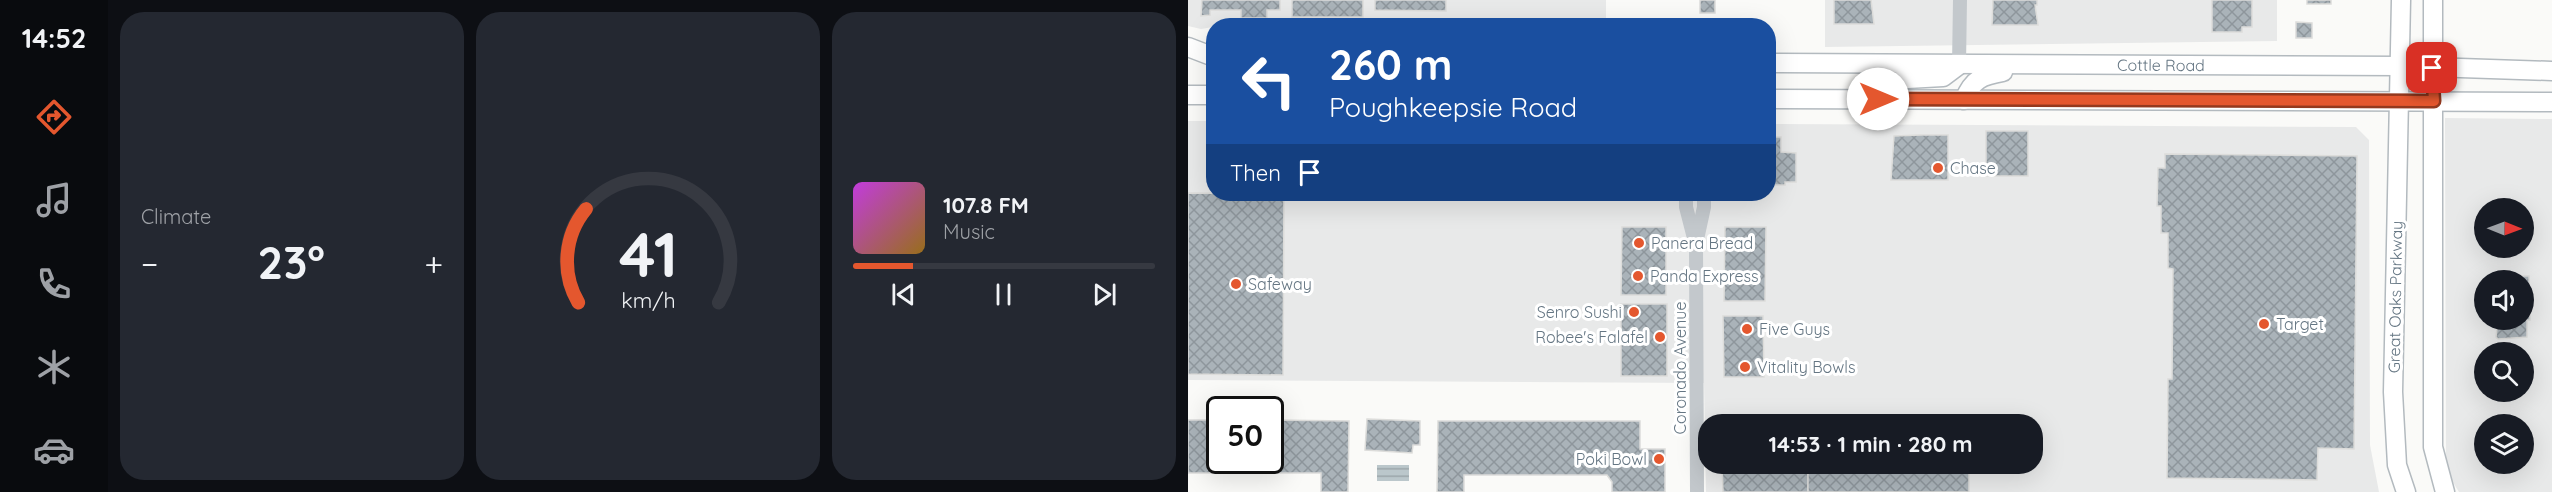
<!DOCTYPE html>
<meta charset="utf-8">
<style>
body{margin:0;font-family:Quicksand,sans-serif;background:#242831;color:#f1f3f6;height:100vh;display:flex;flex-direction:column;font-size:22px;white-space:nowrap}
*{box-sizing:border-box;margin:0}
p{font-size:20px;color:#9ea1a6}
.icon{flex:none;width:33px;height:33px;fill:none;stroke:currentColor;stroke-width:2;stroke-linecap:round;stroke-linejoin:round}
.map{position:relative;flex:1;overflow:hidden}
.details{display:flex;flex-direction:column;gap:12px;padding:12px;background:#0d0f14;width:1080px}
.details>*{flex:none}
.top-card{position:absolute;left:18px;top:18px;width:570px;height:183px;border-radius:24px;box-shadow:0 6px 24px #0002;background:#1a4fa0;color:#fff;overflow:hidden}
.needle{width:39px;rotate:91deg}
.fabs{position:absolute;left:1286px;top:198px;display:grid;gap:12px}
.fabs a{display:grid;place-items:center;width:60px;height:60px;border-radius:50%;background:#171b24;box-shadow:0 6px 24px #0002;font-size:30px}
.speed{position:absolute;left:18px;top:396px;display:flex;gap:12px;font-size:30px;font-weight:700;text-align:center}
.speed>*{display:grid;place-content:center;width:78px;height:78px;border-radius:50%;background:#171b24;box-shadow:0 6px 24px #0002;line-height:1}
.speed .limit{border:3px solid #111;border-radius:9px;background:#fff;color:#111}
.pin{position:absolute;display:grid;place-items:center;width:51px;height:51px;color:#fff;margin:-26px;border-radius:12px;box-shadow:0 3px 9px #0006}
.me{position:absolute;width:66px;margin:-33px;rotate:90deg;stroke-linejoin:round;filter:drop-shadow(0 0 4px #0008)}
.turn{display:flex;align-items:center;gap:21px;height:126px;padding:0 24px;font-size:27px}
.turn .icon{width:78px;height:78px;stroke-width:2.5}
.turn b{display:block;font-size:42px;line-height:51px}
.then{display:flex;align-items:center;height:57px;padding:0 24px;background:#0003;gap:12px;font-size:22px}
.big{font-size:45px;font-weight:700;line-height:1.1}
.details .card{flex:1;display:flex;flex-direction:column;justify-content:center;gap:9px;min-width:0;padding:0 21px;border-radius:24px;background:#242831}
.details .dial{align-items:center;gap:0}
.dial svg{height:156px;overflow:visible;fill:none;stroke:#363941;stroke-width:7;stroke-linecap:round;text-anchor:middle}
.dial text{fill:#f1f3f6;stroke:none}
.song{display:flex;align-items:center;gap:18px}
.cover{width:72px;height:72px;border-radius:9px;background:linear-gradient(135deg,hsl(290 70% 55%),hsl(40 70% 35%))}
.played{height:6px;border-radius:3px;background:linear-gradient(90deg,#e4572e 20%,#363941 20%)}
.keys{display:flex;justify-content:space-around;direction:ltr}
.heat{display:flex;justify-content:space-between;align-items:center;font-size:33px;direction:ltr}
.details .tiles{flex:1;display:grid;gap:12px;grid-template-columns:repeat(3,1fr)}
.trip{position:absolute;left:510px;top:414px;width:345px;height:60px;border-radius:24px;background:#171b24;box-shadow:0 6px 24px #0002;font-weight:700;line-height:60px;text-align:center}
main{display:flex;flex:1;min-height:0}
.tab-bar{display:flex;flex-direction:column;width:108px;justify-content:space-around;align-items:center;background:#090b0e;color:#9ea1a6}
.tab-bar .icon{width:42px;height:42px}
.tab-bar .active{color:#e4572e}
.tab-bar b{font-size:27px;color:#f1f3f6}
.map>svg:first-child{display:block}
</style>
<main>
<nav class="tab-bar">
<b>14:52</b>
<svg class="icon active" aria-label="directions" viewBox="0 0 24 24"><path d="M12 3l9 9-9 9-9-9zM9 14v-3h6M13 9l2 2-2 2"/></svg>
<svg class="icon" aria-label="music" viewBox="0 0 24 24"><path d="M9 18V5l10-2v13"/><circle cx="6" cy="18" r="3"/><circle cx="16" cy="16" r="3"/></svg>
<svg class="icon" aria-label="phone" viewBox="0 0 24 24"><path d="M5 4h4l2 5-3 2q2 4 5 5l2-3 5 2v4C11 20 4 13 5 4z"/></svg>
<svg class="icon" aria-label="climate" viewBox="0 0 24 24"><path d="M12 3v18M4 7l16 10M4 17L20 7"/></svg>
<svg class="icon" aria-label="car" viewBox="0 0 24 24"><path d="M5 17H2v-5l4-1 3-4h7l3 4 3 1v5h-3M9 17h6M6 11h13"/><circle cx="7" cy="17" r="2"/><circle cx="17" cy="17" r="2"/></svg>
</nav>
<section class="details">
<div class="tiles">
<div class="card"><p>Climate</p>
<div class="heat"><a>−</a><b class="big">23°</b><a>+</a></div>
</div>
<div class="card dial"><svg viewBox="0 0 100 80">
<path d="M14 69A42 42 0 1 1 86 69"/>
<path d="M14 69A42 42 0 0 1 18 21" stroke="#e4572e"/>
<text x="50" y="56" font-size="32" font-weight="700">41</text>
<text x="50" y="72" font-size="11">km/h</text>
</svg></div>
<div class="card">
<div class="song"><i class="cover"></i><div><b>107.8 FM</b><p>Music</p></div></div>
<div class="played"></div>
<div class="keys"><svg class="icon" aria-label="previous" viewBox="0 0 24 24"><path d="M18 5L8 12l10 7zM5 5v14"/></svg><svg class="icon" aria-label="pause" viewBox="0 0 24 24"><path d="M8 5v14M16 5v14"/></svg><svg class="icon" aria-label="next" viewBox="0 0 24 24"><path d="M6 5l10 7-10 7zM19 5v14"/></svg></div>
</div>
</div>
</section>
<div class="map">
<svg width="1364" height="492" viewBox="0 0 1364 492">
<defs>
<pattern id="water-rules" width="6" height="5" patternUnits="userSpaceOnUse" patternTransform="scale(1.5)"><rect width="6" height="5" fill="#bbc7cb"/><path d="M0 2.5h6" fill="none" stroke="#9ca6aa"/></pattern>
<pattern id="building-cross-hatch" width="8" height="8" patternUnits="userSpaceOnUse" patternTransform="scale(1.5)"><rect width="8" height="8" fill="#aab3b9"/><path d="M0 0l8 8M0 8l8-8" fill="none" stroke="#8e969c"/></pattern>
</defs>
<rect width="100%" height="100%" fill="#fafaf8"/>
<g fill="#e8e9e9" fill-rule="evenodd">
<polygon points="0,0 418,0 418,25 74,24 26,26 25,27 13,29 0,26"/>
<polygon points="637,0 1089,0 1089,41 637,47"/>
<path d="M1257 118 1364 119V492H1271L1258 471ZM1296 208H1335V248H1296ZM1296 280H1335V320H1296ZM1296 352H1335V392H1296ZM1296 424H1335V464H1296Z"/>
<path d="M0 121H25L26 194H580L581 124 1168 127 1181 140 1182 445 1191 492H518L516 383 0 380ZM520 424H844V464H520Z"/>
</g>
<rect fill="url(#water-rules)" x="189" y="465" width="32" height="16"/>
<g fill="url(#building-cross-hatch)" stroke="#dcdcda" stroke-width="1.5">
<polygon points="14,0 92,0 92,10 79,10 79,18 53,18 53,10 22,10 22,15 13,16"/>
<rect x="104" y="0" width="71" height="17"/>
<polygon points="187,0 258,0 258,11 187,10"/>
<rect x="512" y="0" width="15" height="13"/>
<polygon points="646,0 683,0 686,24 646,24"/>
<polygon points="805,0 849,0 849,5 847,5 850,25 804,25"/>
<polygon points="1024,0 1064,0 1064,27 1054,27 1054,32 1024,32"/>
<rect x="1119" y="0" width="24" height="4"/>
<polygon points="1108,22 1124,23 1124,38 1108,38"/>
<rect x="798" y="131" width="42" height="45"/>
<polygon points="733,135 760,135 760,180 703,180 706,136"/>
<polygon points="580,137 593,137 593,152 608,153 608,182 597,182 597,185 583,185 580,183"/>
<polygon points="977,154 1169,156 1166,449 1130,448 1129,480 979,478 980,379 984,379 985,269 980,268 980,233 973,233 973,206 969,206 970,168 977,168"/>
<polygon points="0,193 96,194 95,375 0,374"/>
<polygon points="434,227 478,227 478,295 433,295"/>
<polygon points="537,227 578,227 577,301 536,301"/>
<polygon points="1332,276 1341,276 1342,320 1339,320 1339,337 1310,339 1308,337 1310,320 1335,320 1335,280 1312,280 1313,277 1332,279"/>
<rect x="433" y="304" width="46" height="72"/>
<polygon points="535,316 575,316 576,377 536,377"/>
<polygon points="179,419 232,421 232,445 225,445 224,453 177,450"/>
<polygon points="0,420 32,420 32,460 82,460 82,420 161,421 160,492 133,492 133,473 0,473"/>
<polygon points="250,421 452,421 452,449 477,449 477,492 424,492 424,482 419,475 276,475 276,492 249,492"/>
<polygon points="534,464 620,464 620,492 535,492"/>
<rect x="620" y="464" width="161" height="28"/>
</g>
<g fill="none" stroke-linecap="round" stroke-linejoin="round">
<defs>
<g id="secondary">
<polyline points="1213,0 1205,392 1209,465 1218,492"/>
<polyline points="1245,0 1245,447 1257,492"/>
<polyline points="0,47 26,57"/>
<path id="s1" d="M580 63 1213 66 1364 71"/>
<polyline points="0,95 26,95"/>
<polyline points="580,99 1364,102"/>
<polyline points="669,99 681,88 719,79 755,77 771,65"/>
<path d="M776 100C785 79 793 76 815 72"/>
</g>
</defs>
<use href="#secondary" stroke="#b3babf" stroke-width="21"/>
<g stroke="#c3c8cc" stroke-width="14">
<polyline points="771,65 772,0"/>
<polyline points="498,194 498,207 507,242"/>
<polyline points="509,492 508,244 516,207 516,194"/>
</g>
<use href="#secondary" stroke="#fff" stroke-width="18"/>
</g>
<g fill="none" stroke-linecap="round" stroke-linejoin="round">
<defs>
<polyline id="route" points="690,99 1246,101 1244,68"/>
</defs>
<use href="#route" stroke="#94391e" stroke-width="15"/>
<use href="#route" stroke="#e4572e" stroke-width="10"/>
</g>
<g fill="#e4572e" stroke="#fff" stroke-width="2">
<circle cx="750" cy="168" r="6"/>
<circle cx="451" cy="243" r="6"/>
<circle cx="450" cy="276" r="6"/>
<circle cx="48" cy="284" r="6"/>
<circle cx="446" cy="312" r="6"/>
<circle cx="1076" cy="324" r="6"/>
<circle cx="559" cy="329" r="6"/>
<circle cx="472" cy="337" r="6"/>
<circle cx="557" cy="367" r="6"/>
<circle cx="471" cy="459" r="6"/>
</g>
<g text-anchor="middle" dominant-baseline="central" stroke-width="6" stroke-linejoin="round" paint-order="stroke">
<g font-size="16" fill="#657683" stroke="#fff">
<text stroke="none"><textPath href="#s1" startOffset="393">Cottle Road</textPath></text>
<text transform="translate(1207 297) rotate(-89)">Great Oaks Parkway</text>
<text transform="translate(492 368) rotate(-90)">Coronado Avenue</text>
</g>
<g font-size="16" fill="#657683" stroke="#fff" text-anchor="start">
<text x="762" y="168">Chase</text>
<text x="463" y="243">Panera Bread</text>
<text x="462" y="276">Panda Express</text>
<text x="60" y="284">Safeway</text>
<text x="434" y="312" text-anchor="end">Senro Sushi</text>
<text x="1088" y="324">Target</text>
<text x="571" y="329">Five Guys</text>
<text x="460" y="337" text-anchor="end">Robee's Falafel</text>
<text x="569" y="367">Vitality Bowls</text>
<text x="459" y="459" text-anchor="end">Poki Bowl</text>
</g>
</g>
</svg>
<div class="fabs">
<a><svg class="needle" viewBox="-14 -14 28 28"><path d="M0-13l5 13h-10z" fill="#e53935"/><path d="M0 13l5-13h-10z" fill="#9ea1a6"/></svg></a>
<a><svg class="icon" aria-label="sound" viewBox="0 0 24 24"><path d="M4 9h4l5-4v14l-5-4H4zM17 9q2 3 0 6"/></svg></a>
<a><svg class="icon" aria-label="search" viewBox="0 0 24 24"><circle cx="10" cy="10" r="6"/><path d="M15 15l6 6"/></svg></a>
<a><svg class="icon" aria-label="layers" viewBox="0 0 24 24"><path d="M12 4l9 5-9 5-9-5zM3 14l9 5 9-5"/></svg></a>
</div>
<div class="speed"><div class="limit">50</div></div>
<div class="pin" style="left:1244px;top:68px;background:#d93025"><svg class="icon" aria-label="arrive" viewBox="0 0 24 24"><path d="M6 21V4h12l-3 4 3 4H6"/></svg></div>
<svg class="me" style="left:690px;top:99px" viewBox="-20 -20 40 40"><circle r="19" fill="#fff"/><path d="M0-13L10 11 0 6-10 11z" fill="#e4572e"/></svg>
<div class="trip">14:53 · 1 min · 280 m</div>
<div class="top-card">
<div class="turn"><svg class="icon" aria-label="left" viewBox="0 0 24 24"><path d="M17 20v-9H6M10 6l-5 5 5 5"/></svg><div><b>260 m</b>Poughkeepsie Road</div></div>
<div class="then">Then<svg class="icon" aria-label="arrive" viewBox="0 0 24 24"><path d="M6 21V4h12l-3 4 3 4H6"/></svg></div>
</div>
</div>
</main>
